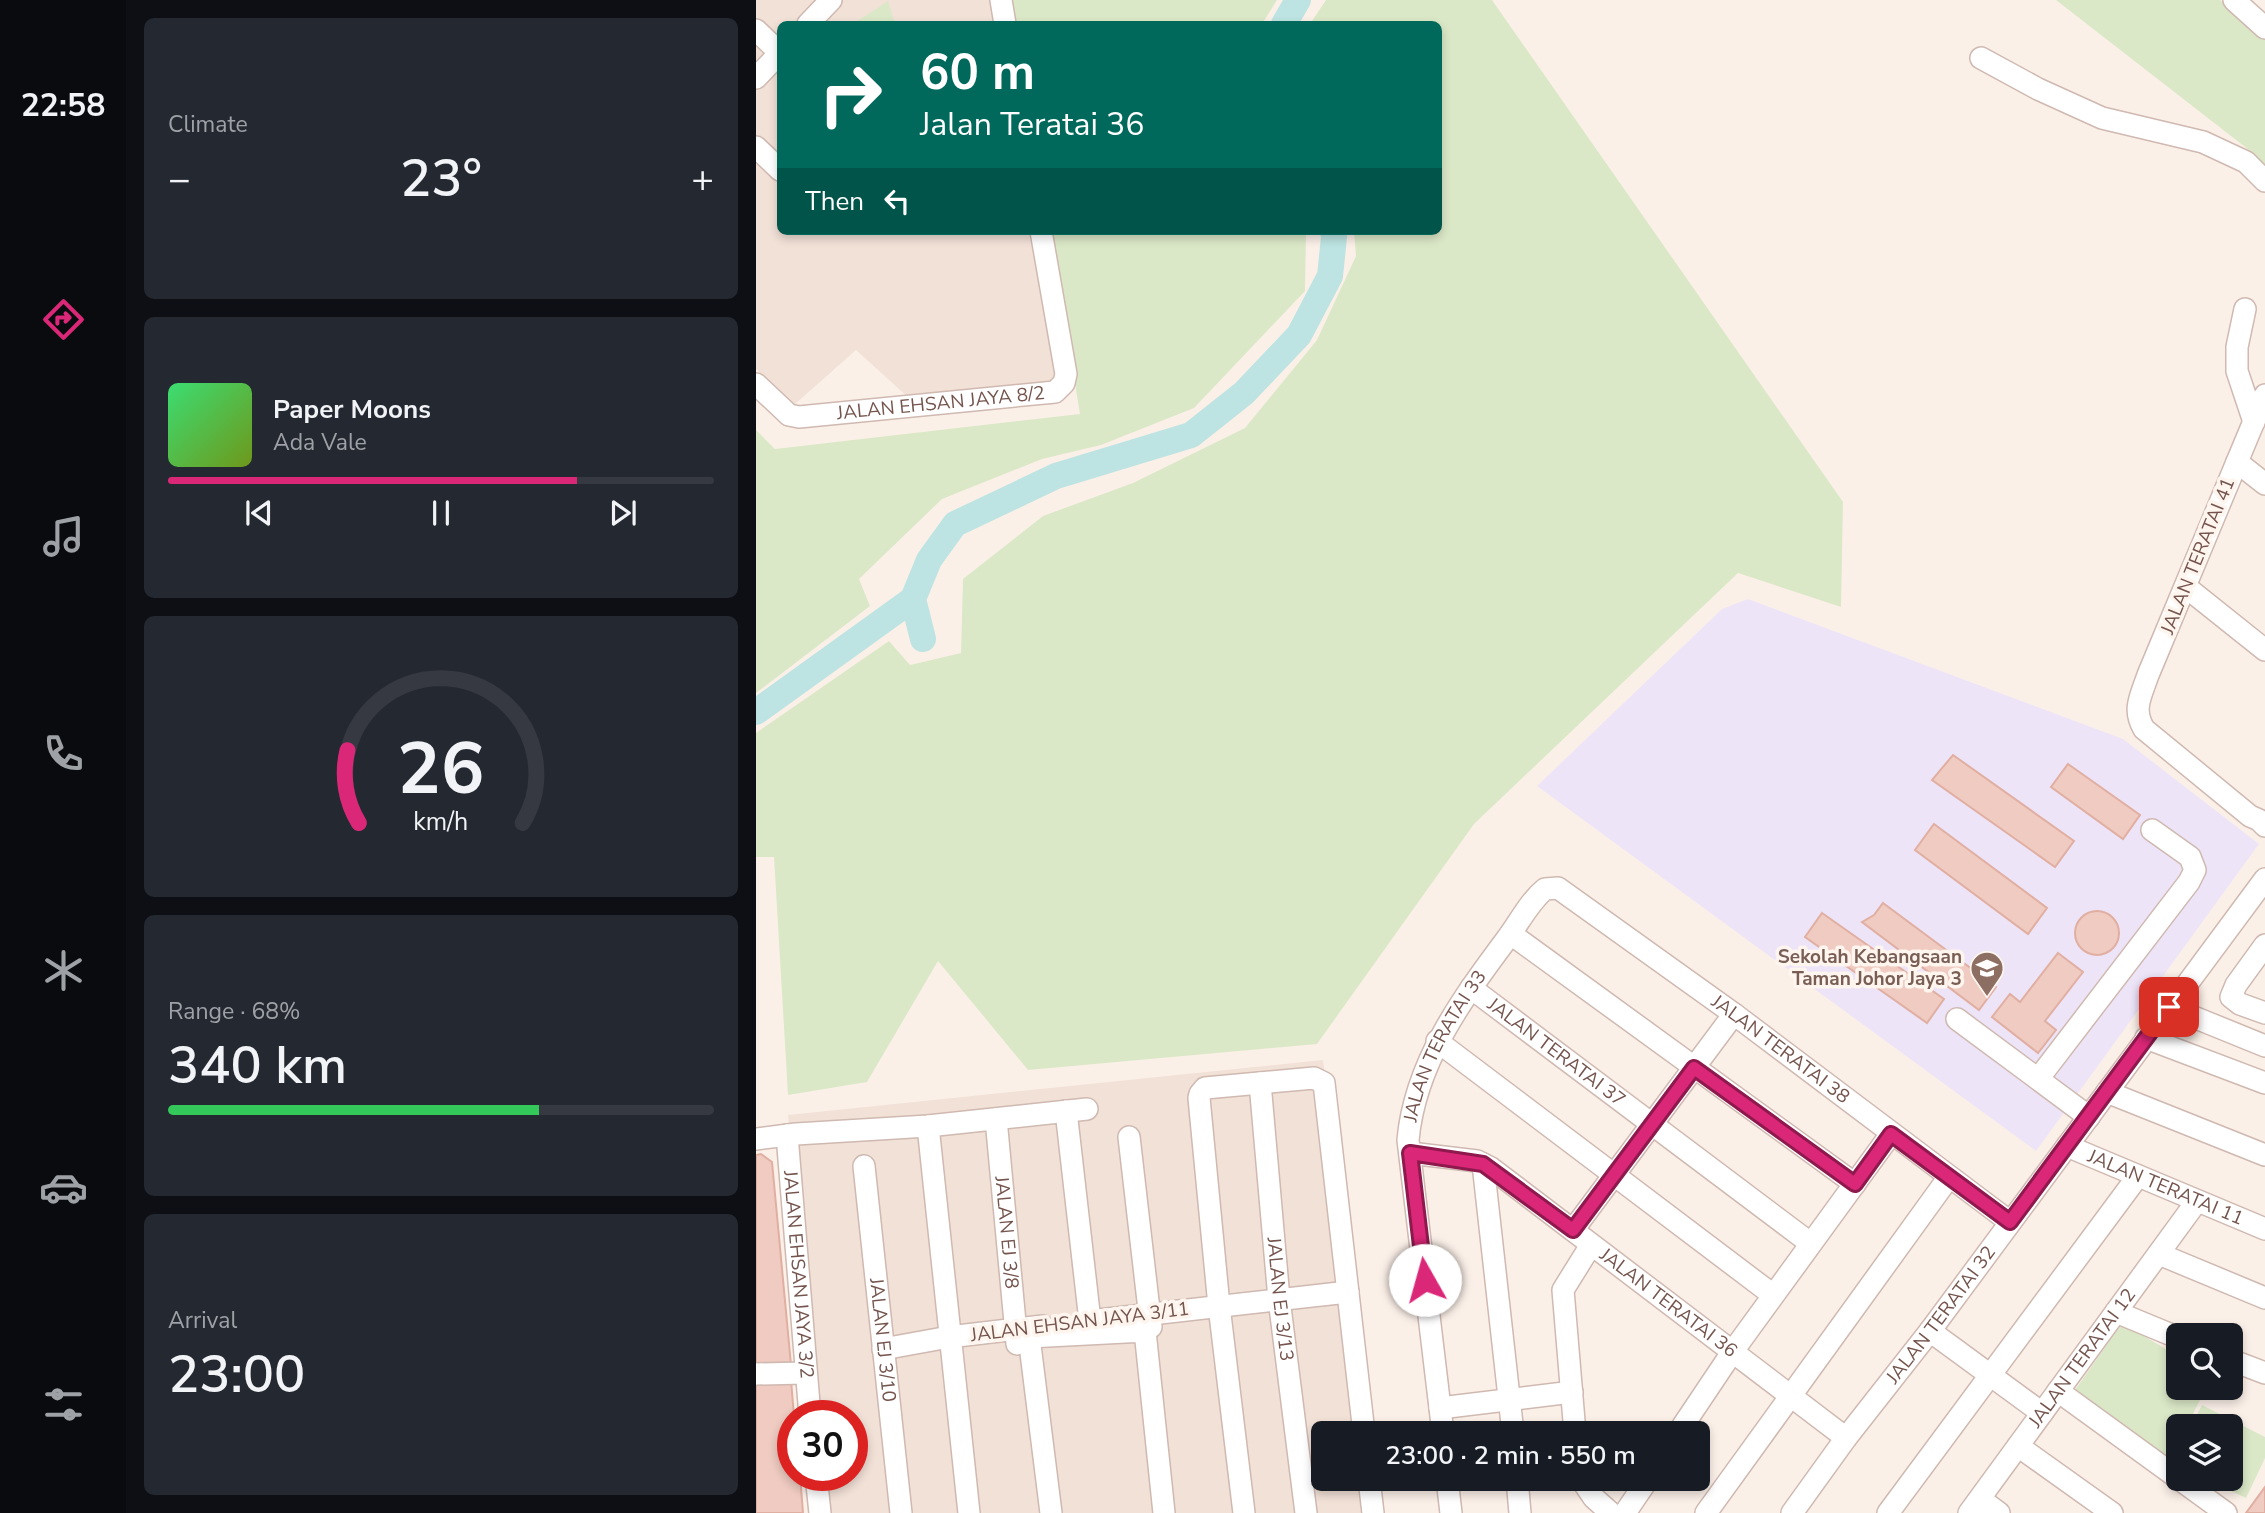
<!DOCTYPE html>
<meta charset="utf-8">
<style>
body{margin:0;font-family:"Nunito Sans",sans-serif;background:#242831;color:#f1f3f6;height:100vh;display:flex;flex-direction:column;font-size:26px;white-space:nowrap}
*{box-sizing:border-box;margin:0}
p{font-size:23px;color:#9ea1a6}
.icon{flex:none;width:38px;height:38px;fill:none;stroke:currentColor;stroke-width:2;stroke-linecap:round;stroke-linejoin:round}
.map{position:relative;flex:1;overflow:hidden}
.side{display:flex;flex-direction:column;gap:18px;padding:18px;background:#0d0f14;width:630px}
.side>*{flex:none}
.banner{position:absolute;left:21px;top:21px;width:665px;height:214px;border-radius:10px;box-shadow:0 4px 10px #0003;background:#00695c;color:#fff;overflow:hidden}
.fabs{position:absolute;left:1410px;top:1323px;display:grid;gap:14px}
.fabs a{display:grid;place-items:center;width:77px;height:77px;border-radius:10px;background:#171b24;box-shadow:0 4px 10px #0003;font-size:35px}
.speed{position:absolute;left:21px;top:1400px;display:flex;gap:14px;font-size:35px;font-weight:700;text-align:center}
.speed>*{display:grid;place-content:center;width:91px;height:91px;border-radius:50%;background:#171b24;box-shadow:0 4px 10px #0003;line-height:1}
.speed .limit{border:10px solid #d22;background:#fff;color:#111}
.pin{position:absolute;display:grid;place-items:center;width:60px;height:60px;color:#fff;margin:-30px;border-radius:14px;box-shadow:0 4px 10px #0006}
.me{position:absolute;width:77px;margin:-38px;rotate:353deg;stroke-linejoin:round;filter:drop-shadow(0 0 5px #0008)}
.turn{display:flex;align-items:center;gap:24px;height:147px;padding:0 28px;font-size:32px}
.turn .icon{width:91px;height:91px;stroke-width:2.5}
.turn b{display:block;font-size:49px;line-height:60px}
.then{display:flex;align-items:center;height:66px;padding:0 28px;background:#0003;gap:14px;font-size:26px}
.big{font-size:52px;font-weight:600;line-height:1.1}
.side .card{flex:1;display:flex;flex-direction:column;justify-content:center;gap:10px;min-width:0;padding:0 24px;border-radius:10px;background:#242831}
.side .dial{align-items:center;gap:0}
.dial svg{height:182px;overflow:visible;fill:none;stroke:#363941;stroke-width:7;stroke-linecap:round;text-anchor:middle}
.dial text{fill:#f1f3f6;stroke:none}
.song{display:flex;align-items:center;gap:21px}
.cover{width:84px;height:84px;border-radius:10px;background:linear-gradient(135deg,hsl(140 70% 55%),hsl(80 70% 35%))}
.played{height:7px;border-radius:4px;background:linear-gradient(90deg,#db2777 75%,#363941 75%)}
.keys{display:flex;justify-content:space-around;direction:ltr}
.heat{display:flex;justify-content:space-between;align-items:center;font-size:38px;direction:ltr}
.charge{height:10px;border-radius:5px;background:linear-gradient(90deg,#34c759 68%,#363941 0)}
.trip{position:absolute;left:555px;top:1421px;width:399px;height:70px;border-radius:10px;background:#171b24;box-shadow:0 4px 10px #0003;font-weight:600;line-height:70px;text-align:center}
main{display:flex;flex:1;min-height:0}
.dock{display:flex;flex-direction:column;width:126px;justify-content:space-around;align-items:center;background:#090b0e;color:#9ea1a6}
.dock .icon{width:49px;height:49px}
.dock .selected{color:#db2777}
.dock b{font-size:32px;color:#f1f3f6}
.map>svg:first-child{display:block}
</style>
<main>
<nav class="dock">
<b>22:58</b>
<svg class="icon selected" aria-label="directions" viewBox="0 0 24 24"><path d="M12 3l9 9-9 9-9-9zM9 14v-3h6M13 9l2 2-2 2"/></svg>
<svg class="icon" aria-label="music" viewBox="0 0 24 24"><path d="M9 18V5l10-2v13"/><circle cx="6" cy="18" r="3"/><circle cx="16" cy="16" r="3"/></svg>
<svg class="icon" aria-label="phone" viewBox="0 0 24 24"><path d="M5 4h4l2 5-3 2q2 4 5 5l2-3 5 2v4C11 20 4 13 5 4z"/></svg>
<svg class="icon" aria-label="climate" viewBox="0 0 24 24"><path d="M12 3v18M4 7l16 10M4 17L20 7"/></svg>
<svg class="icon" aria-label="car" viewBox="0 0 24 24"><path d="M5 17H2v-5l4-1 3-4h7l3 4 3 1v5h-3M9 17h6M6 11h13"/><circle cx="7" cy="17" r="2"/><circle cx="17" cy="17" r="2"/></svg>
<svg class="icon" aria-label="filters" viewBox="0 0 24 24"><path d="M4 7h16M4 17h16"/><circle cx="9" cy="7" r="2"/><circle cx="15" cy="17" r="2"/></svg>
</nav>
<section class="side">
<div class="card"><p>Climate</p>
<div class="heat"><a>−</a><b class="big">23°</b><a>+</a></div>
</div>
<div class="card">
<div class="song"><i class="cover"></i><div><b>Paper Moons</b><p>Ada Vale</p></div></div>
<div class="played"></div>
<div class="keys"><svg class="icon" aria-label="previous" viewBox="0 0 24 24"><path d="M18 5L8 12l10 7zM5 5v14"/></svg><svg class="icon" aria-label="pause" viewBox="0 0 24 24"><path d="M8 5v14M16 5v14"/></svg><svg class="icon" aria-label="next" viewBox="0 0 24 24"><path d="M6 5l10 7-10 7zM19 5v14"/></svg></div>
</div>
<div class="card dial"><svg viewBox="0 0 100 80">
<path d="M14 69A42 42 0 1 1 86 69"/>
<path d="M14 69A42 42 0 0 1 9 37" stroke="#db2777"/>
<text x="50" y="56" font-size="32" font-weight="700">26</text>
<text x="50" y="72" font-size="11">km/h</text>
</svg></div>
<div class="card"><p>Range · 68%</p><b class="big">340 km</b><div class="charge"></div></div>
<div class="card"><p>Arrival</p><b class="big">23:00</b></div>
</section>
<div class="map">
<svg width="1509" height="1513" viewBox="0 0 1509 1513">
<rect width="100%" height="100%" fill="#fbf0e8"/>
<g fill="#f2e1d7">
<polygon points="0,0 238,0 243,24 24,24 24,231 280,231 305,367 293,390 154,399 100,350 38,405 0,369"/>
<polygon points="567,1060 615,1433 567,1433 567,1479 621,1479 625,1513 70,1513 66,1475 96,1475 96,1416 60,1416 32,1115"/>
</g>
<polygon fill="#ede4f8" points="992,599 1367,739 1503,844 1280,1151 781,786 966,609"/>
<g fill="#dbe8c7">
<polygon points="254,0 521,0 506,24 258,24"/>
<polygon points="570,0 736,0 1087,502 1085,607 982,573 718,824 561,1044 272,1070 182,961 111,1082 32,1095 18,857 0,857 0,733 133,641 154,665 205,653 207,579 287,516 377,483 489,428 561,340 600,256 598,231 682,231 682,24 554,24"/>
<polygon points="1300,0 1464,0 1509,39 1509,169 1493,150"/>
<polygon points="132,1 139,24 97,24"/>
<polygon points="294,231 550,231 549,291 438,408 345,445 286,459 186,499 103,579 114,606 0,693 0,430 19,449 324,414"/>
<polygon points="1366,1323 1423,1357 1423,1388 1450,1388 1431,1426 1423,1426 1423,1442 1413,1461 1317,1393"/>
<polygon points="1446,1405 1509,1437 1509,1458 1490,1498 1449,1479 1475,1479 1475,1426 1435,1426"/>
</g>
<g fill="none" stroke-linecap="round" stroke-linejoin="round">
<g stroke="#bde4e2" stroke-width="26">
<polyline points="528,24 542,0"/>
<polyline points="167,639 157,599 173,560 199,524 300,476 435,435 488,393 543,335 574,276 578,237 577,231"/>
<polyline points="0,712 157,599"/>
</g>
</g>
<g fill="#efcbc1" stroke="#e1afa2" stroke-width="2">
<polygon points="1197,755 1318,841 1299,867 1176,780"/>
<polygon points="1312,764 1384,815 1367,839 1295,787"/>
<polygon points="1178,824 1291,908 1272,934 1159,850"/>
<polygon points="1127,903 1240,987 1223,1010 1106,922 1118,915"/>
<circle cx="1341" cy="933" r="22"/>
<polygon points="1066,913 1188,999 1171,1023 1049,937"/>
<polygon points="1302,953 1327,972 1289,1021 1300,1030 1282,1053 1236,1017 1254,994 1264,1002"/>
<polygon points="5,1154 16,1162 35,1365 0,1369 0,1155"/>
<polygon points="35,1380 38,1416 37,1475 44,1475 47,1513 0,1513 0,1383"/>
<polygon points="1509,1487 1509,1513 1490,1513"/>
</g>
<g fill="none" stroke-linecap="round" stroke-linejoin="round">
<defs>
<g id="minor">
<polyline points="245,0 249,24"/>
<polyline points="1478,0 1509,28"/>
<polyline points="52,24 75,0"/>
<polyline points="0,30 24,53"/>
<polyline points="1225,58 1282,89 1346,118 1447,142 1490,162 1509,181"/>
<polyline points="0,78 24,53"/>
<polyline points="0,147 24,170"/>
<polyline points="1489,309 1481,347 1481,371 1498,422"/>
<path id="s1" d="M0 384 33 415 43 417 299 392 308 383 310 374 285 231"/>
<path d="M1509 395 1392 675C1385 696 1376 709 1388 729L1494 816 1503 820 1509 826"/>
<polyline points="1481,462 1509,484"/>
<polyline points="1430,587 1509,650"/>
<polyline points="755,934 1099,1184"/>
<polyline points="1509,945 1480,985 1475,997 1484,1004 1509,1013"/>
<path id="s2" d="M715 988 1054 1243"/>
<polyline points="1413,1007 1509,1046"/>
<polyline points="1201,1019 1333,1117"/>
<polyline points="1390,1038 1509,1083"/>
<polyline points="681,1041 1017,1295"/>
<polyline points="1282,1079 1433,882 1439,870 1434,857 1396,830"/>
<path id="s3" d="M504 1083 523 1299 550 1513"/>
<polyline points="1351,1092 1509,1155"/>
<polyline points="310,1111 334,1321"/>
<path id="s4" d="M240 1119 261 1344"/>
<polyline points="172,1126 213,1513"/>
<path id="s5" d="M31 1135 54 1416"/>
<polyline points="373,1137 395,1327"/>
<polyline points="0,1139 40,1134 172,1126 331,1109"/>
<path id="s6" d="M1311 1146 1509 1229"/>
<path id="s7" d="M654 1153 721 1161 735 1168 1090 1438"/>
<polyline points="727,1164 757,1433"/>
<path id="s8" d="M108 1166 145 1513"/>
<polyline points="817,1230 978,1014"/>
<polyline points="1403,1254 1509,1298"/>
<polyline points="1360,1312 1423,1338"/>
<polyline points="333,1321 592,1292"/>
<polyline points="1174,1331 1286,1413"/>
<polyline points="127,1349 193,1337 287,1326"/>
<polyline points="1475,1360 1509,1373"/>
<polyline points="0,1374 49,1373"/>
<polyline points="1302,1391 1470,1513"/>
<polyline points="684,1408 816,1392"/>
<path id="s9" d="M687 1433 652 1140C659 1063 706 999 750 940 763 923 773 902 789 889L802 888 978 1014 1254 1222"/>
<polyline points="819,1433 807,1290 835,1245"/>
<polyline points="922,1433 977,1351 1135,1134"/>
<polyline points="1262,1446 1356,1513"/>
<polyline points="60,1475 64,1513"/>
<polyline points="613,1479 617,1513"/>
<polyline points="691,1479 695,1513"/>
<polyline points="761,1479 764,1513"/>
<polyline points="825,1479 838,1498 855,1513"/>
<polyline points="1224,1499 1243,1513"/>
<polyline points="295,1513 273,1337 389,1331 408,1513"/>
<polyline points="488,1513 463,1306 443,1098 444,1094 449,1088 558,1078 568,1083 608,1433"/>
<polyline points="869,1513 892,1479"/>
<polyline points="950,1513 1193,1177"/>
<path id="s10" d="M1036 1513 1090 1438 1174 1331 1509 879"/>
<polyline points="1132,1513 1382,1176"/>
<path id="s11" d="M1213 1513 1441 1201"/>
</g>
</defs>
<use href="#minor" stroke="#cfb9b1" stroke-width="24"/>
<use href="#minor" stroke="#fff" stroke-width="21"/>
</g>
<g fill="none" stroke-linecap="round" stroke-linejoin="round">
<defs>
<polyline id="route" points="669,1280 654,1153 727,1164 817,1230 938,1068 1099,1184 1135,1134 1254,1222 1413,1007"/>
</defs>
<use href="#route" stroke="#8e194d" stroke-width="18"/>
<use href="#route" stroke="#db2777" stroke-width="12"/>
</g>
<defs>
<symbol id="school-pin" viewBox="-11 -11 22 30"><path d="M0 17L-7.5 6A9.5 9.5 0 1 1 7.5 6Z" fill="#8d6e63" stroke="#fef5ee"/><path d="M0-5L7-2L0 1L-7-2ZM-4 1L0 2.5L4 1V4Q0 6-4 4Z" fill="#fff"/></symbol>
</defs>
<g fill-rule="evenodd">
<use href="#school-pin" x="1212" y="949" width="38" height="52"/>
</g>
<g text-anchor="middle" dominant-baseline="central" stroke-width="7" stroke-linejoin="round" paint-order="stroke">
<g font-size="19" fill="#74544d" stroke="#fef5ee">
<text stroke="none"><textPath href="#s1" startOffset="198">JALAN EHSAN JAYA 8/2</textPath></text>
<text transform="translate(1442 556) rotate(-68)">JALAN TERATAI 41</text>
<text stroke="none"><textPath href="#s9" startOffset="397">JALAN TERATAI 33</textPath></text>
<text stroke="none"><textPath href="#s9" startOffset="873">JALAN TERATAI 38</textPath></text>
<text stroke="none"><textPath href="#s2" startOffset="107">JALAN TERATAI 37</textPath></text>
<text stroke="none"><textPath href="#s6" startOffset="107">JALAN TERATAI 11</textPath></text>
<text stroke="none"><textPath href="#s4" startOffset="114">JALAN EJ 3/8</textPath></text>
<text stroke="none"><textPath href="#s5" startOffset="140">JALAN EHSAN JAYA 3/2</textPath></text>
<text stroke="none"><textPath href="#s3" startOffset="217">JALAN EJ 3/13</textPath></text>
<text stroke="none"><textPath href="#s7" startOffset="306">JALAN TERATAI 36</textPath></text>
<text stroke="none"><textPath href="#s10" startOffset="248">JALAN TERATAI 32</textPath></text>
<text transform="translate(324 1322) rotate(-7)">JALAN EHSAN JAYA 3/11</text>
<text stroke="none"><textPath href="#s8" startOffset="175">JALAN EJ 3/10</textPath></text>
<text stroke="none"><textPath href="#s11" startOffset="192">JALAN TERATAI 12</textPath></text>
</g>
<g font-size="19" font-weight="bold" fill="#785e54" stroke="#fef5ee" text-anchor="end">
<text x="1206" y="957">Sekolah Kebangsaan<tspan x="1206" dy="22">Taman Johor Jaya 3</tspan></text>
</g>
</g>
</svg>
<div class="fabs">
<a><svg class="icon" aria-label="search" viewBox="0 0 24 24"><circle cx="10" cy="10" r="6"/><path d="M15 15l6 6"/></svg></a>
<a><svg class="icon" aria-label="layers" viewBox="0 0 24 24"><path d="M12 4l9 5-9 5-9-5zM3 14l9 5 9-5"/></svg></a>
</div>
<div class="speed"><div class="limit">30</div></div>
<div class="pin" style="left:1413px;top:1007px;background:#d93025"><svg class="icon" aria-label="arrive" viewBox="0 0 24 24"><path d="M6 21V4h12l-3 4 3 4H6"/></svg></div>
<svg class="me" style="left:669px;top:1280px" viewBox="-20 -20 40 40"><circle r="19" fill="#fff"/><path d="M0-13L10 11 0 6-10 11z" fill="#db2777"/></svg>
<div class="trip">23:00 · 2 min · 550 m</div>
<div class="banner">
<div class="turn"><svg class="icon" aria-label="right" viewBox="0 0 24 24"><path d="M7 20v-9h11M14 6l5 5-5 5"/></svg><div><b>60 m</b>Jalan Teratai 36</div></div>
<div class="then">Then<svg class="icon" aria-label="left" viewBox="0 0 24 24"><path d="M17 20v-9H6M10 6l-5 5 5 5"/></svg></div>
</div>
</div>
</main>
